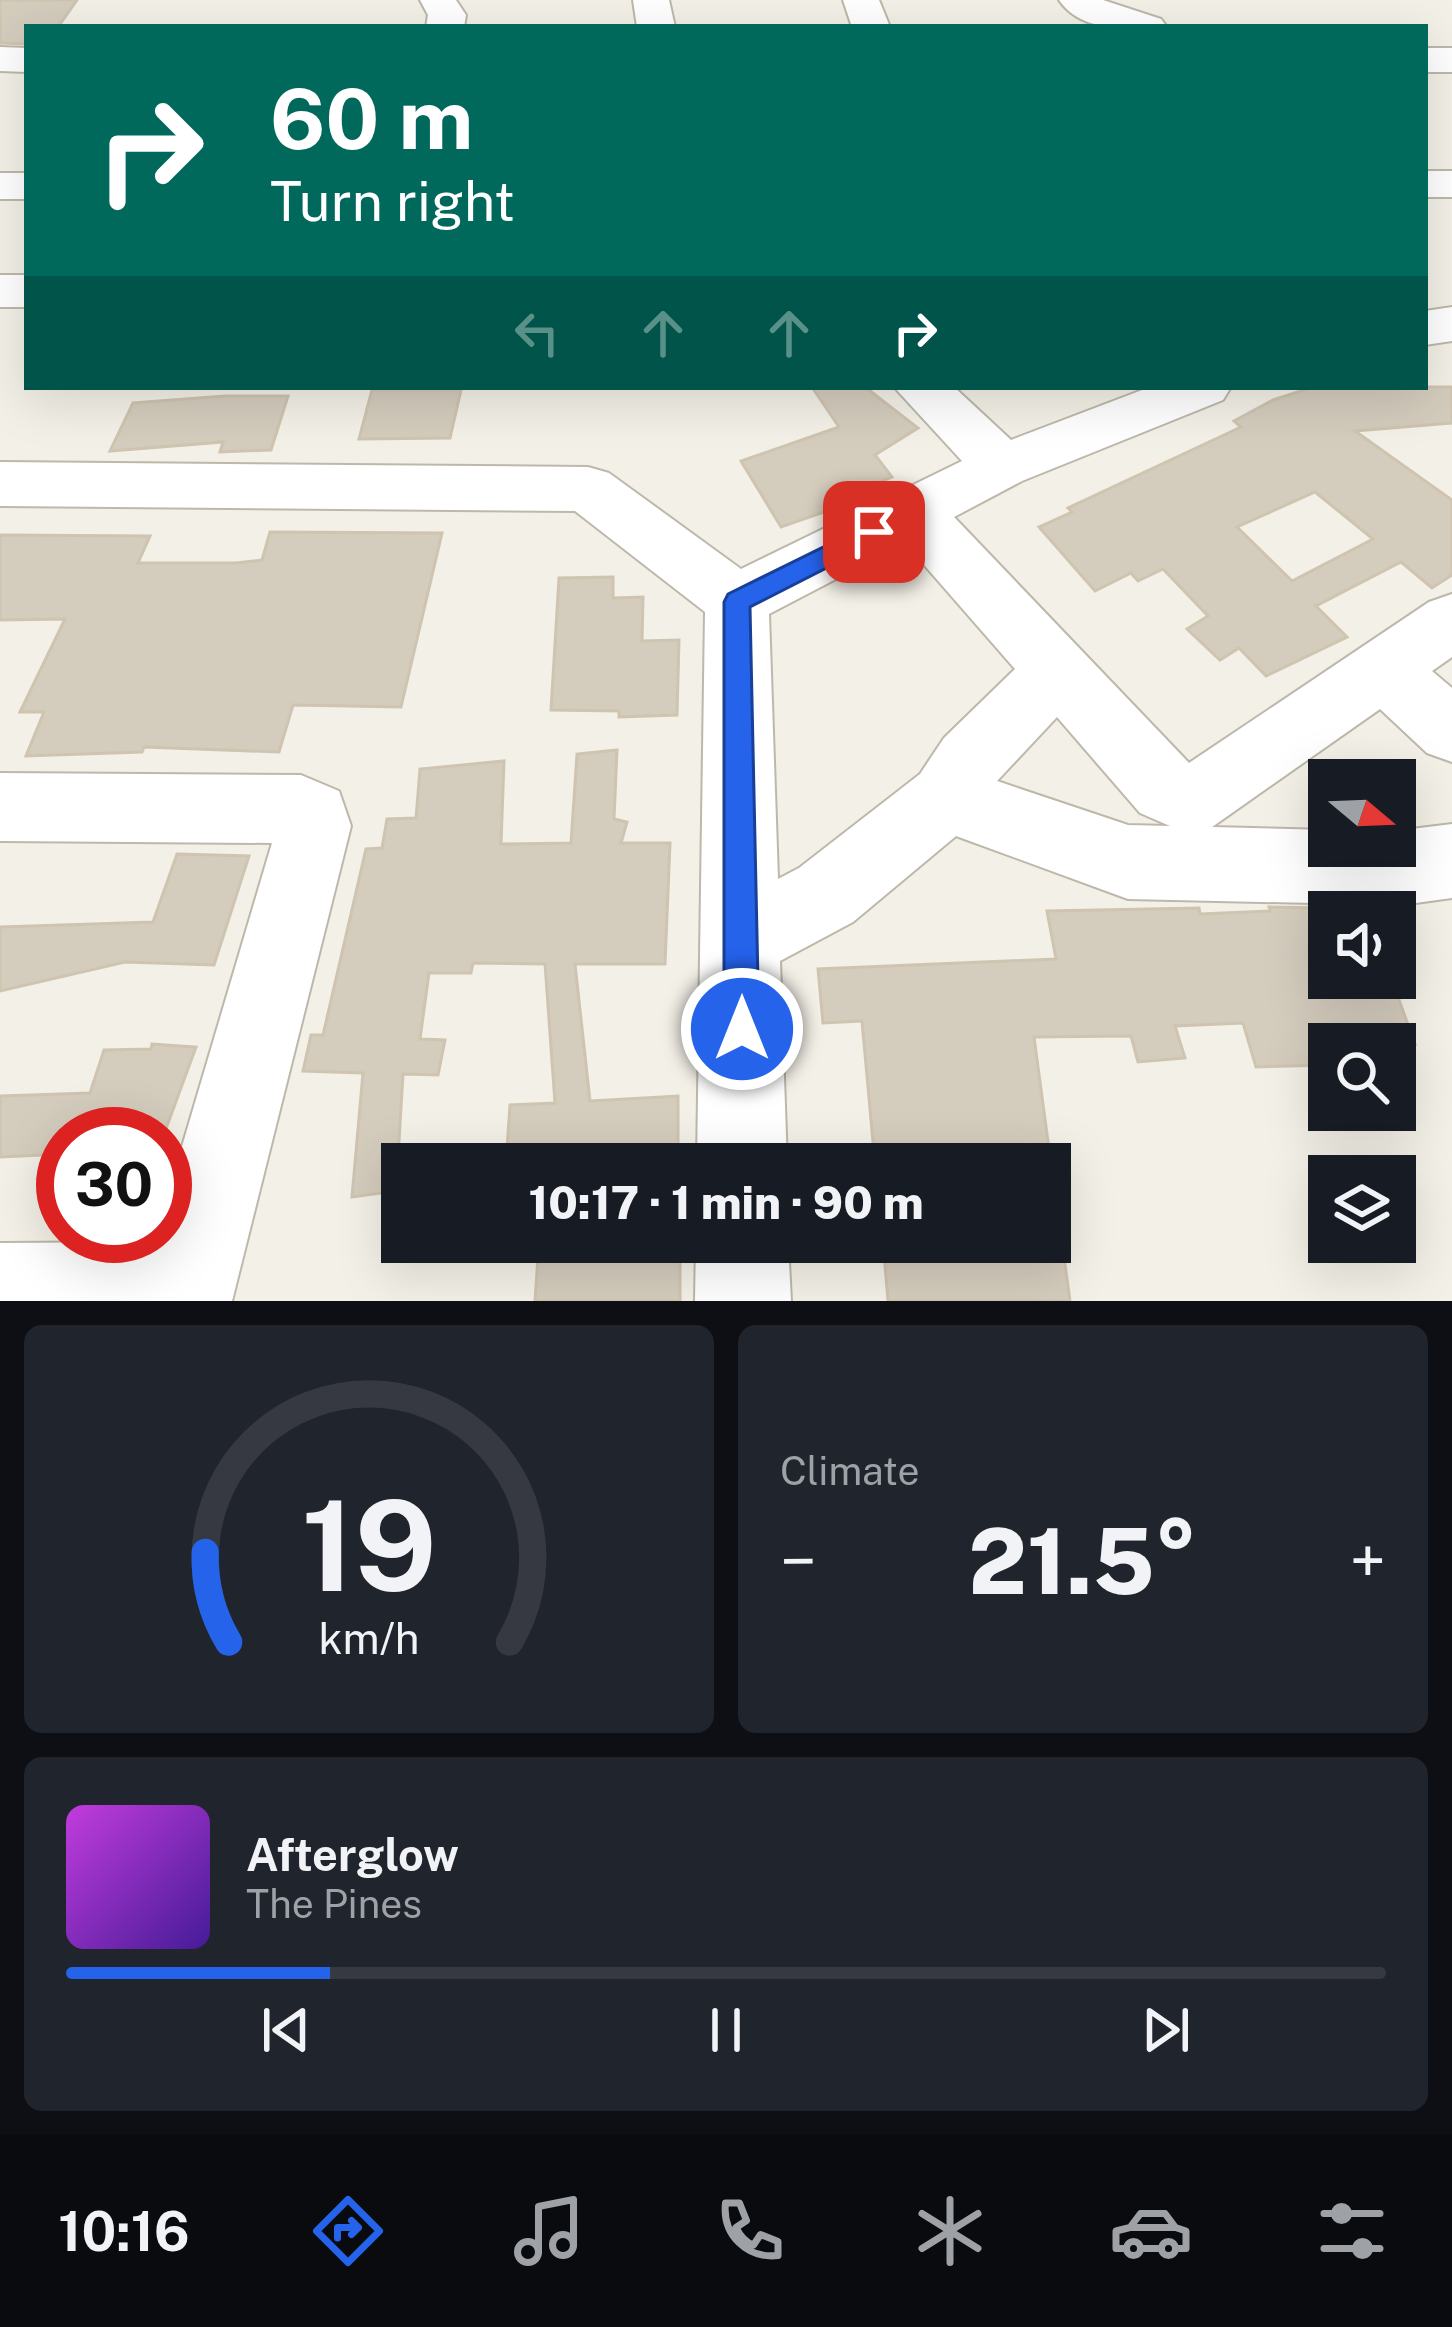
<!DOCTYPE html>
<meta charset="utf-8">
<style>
body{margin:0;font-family:"Public Sans",sans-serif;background:#20242c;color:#f1f3f6;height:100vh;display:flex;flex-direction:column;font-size:45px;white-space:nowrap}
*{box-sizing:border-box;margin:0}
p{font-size:39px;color:#9ea1a6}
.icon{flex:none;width:66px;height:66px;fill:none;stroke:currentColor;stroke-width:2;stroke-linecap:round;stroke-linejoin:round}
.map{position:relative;height:1301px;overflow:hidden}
.panel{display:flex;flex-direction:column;gap:24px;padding:24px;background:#0d0f14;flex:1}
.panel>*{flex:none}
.banner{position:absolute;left:24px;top:24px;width:1404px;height:366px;border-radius:0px;box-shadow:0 12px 48px #0002;background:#00695c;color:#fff;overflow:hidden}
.needle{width:78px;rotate:109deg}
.tools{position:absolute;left:1308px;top:759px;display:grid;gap:24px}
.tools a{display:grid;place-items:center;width:108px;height:108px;border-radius:0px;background:#171b24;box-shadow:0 12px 48px #0002;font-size:60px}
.speed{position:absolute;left:36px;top:1107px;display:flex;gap:24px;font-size:60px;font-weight:700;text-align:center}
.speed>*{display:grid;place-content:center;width:156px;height:156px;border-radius:50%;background:#171b24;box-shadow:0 12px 48px #0002;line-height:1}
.speed .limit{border:18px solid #d22;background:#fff;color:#111}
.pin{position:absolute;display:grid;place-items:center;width:102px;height:102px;color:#fff;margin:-51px;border-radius:24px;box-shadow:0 6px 18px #0006}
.me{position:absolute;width:132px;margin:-66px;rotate:0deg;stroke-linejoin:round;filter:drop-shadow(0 0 9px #0008)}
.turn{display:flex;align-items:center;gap:42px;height:252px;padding:0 48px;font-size:54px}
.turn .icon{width:156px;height:156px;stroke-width:2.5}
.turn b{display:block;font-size:84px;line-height:102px}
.lanes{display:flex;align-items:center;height:114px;padding:0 48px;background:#0003;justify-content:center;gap:60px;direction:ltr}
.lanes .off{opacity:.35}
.big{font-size:90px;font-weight:800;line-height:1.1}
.panel .widget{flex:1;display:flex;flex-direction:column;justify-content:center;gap:18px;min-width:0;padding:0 42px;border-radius:18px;background:#20242c}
.panel .dial{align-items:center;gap:0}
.dial svg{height:312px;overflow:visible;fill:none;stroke:#363941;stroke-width:7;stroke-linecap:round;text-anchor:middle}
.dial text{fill:#f1f3f6;stroke:none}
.song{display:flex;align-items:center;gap:36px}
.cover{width:144px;height:144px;border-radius:18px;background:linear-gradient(135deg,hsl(290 70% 55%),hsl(260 70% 35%))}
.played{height:12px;border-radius:6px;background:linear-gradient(90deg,#2563eb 20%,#363941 20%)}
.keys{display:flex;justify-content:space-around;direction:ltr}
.heat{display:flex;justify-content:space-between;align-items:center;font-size:66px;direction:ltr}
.panel .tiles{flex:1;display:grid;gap:24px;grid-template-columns:1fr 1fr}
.widget:last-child{grid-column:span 2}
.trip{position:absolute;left:381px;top:1143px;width:690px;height:120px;border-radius:0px;background:#171b24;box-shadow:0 12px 48px #0002;font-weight:800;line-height:120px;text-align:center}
.tab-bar{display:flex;height:192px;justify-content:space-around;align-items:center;background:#090b0e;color:#9ea1a6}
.tab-bar .icon{width:84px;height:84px}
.tab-bar .current{color:#2563eb}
.tab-bar b{font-size:54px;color:#f1f3f6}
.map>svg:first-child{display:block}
</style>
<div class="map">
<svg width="1452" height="1301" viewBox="0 0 1452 1301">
<rect width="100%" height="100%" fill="#f3f0e7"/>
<g fill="#d4ccbd" stroke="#cfc4b0" stroke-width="3" fill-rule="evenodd">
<polygon points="0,0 77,0 58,27 27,27 27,44 0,43"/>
<polygon points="812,387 865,387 918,428 875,455 892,477 826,503 830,510 781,527 741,461 839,427"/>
<path d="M1313 387H1452V423L1355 431 1452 500V575L1432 588 1401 562 1316 606 1347 637 1266 676 1239 648 1220 660 1187 629 1208 616 1163 569 1138 581 1131 573 1095 591 1039 527 1072 512 1068 508 1241 427 1234 421 1273 400ZM1315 492 1373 539 1292 581 1237 527Z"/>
<polygon points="372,390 461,390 450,438 359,439"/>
<polygon points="225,396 288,396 271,450 220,452 223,442 110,451 133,403"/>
<polygon points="270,532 442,533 401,707 293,705 279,752 144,747 142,752 26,756 44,712 20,712 65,619 0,620 0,535 150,536 138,563 236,563 262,560"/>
<polygon points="613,577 613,598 643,597 642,641 679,640 677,715 619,717 619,711 551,710 559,578"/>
<polygon points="617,750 614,819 627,822 621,843 670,843 665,964 575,964 590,1101 678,1096 678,1164 506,1164 510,1105 555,1103 545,964 473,963 471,973 429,973 420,1039 445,1040 438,1075 403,1074 396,1191 352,1197 363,1073 303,1071 311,1035 323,1035 366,849 382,848 387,819 416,818 420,769 504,761 501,844 571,843 577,754"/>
<polygon points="177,854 249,856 214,965 125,962 0,991 0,927 153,922"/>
<polygon points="1269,907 1323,908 1329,925 1329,978 1391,978 1415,1044 1329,1044 1329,1065 1256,1067 1243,1023 1175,1026 1185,1058 1138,1062 1131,1036 1034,1037 1051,1164 875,1164 862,1021 823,1023 818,969 1056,959 1047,911 1199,908 1200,914 1270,911"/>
<polygon points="152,1044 196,1047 164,1134 63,1134 63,1154 0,1157 0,1096 90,1093 104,1050 151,1049"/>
<polygon points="539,1242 680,1242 680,1301 535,1301"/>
<polygon points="883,1242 1062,1242 1070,1301 888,1301"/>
</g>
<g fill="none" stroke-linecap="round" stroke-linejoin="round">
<defs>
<g id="minor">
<polygon points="420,0 456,0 466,15 464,27 426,27 428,15"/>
<polygon points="633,0 669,0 675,27 637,27"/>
<polygon points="843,0 879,0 890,27 852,27"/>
<path d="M1059 0H1103L1161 19 1167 27C1130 27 1083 35 1059 0Z"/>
<polygon points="0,47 27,48 27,72 0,71"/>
<rect x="1425" y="48" width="27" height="24"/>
<rect x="1425" y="171" width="27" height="26"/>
<rect x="0" y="173" width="27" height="26"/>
<rect x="0" y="275" width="27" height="32"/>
<polygon points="1452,307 1452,341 1425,345 1425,311"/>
<path d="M894 387H954L1011 440 1150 387H1231L1223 400 1022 481 954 517 1189 763 1429 602 1452 594V657L1432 671 1452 688V762L1427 753 1380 709 1212 827 1329 830V846H1395V831L1452 824V898L1401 905 1128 899 956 836 853 922 780 961 787 1164H697L705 612 575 511 0 506V462L588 467 609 473 741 569 962 461ZM905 543 1015 669 944 738 920 774 799 868 778 879 769 614ZM1057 717 1140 813 1170 826 1128 825 997 781Z"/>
<polygon points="0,773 301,775 339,791 351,826 232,1301 0,1301 0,1243 154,1242 156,1236 165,1236 165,1204 272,843 0,841"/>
<polygon points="696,1242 788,1242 791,1301 695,1301"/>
</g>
</defs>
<use href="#minor" stroke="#beb8aa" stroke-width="4"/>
<use href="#minor" fill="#fff" fill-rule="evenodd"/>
</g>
<polygon fill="#2563eb" stroke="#184099" stroke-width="3" points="874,522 883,525 887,532 883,539 750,607 759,1029 754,1041 742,1046 729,1041 724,1029 724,602 728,594"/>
</svg>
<div class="tools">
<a><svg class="needle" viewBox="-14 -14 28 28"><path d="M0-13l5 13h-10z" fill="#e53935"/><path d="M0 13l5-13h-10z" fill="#9ea1a6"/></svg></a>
<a><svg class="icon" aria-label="sound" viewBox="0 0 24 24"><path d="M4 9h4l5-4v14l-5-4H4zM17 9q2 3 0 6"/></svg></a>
<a><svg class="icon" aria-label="search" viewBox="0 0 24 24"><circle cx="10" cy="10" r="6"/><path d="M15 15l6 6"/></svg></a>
<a><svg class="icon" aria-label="layers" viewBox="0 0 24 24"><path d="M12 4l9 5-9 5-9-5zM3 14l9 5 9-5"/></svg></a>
</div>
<div class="speed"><div class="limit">30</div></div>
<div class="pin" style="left:874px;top:532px;background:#d93025"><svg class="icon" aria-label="arrive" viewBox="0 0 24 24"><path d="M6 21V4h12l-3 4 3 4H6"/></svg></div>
<svg class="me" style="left:742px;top:1029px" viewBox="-20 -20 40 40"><circle r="17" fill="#2563eb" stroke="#fff" stroke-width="3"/><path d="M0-11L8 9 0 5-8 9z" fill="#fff"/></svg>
<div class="trip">10:17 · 1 min · 90 m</div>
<div class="banner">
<div class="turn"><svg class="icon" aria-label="right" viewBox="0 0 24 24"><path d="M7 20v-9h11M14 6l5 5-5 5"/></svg><div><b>60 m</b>Turn right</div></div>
<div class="lanes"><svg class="icon off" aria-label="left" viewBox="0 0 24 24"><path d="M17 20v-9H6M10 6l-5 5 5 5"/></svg><svg class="icon off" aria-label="ahead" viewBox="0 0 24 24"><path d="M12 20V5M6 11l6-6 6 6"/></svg><svg class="icon off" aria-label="ahead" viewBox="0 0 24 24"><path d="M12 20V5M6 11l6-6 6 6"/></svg><svg class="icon" aria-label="right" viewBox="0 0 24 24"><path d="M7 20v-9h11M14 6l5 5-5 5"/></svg></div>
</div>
</div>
<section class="panel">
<div class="tiles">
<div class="widget dial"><svg viewBox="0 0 100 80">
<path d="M14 69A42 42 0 1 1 86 69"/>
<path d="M14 69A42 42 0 0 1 8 46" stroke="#2563eb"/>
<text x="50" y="56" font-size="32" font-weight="700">19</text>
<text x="50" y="72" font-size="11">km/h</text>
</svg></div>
<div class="widget"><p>Climate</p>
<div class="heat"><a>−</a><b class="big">21.5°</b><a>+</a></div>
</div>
<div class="widget">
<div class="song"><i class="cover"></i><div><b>Afterglow</b><p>The Pines</p></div></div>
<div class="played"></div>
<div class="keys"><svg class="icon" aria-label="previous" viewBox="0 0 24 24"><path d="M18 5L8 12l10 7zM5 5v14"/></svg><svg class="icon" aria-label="pause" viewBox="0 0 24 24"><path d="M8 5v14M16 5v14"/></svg><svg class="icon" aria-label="next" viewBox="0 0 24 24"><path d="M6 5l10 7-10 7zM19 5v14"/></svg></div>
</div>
</div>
</section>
<nav class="tab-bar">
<b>10:16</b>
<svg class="icon current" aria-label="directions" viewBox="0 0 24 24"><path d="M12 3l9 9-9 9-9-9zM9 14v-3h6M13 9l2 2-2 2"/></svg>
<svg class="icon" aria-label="music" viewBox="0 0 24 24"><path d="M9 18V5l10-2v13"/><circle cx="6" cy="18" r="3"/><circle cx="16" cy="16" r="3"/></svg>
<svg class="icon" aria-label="phone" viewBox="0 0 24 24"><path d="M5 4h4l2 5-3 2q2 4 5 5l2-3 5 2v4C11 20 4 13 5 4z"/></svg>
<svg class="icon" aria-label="climate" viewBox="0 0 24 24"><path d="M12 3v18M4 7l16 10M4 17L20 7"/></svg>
<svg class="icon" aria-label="car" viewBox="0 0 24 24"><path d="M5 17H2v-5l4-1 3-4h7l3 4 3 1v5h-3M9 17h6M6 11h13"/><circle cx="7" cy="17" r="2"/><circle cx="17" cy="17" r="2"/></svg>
<svg class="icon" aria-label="filters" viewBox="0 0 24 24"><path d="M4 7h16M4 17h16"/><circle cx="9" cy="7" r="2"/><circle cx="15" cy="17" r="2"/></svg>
</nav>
